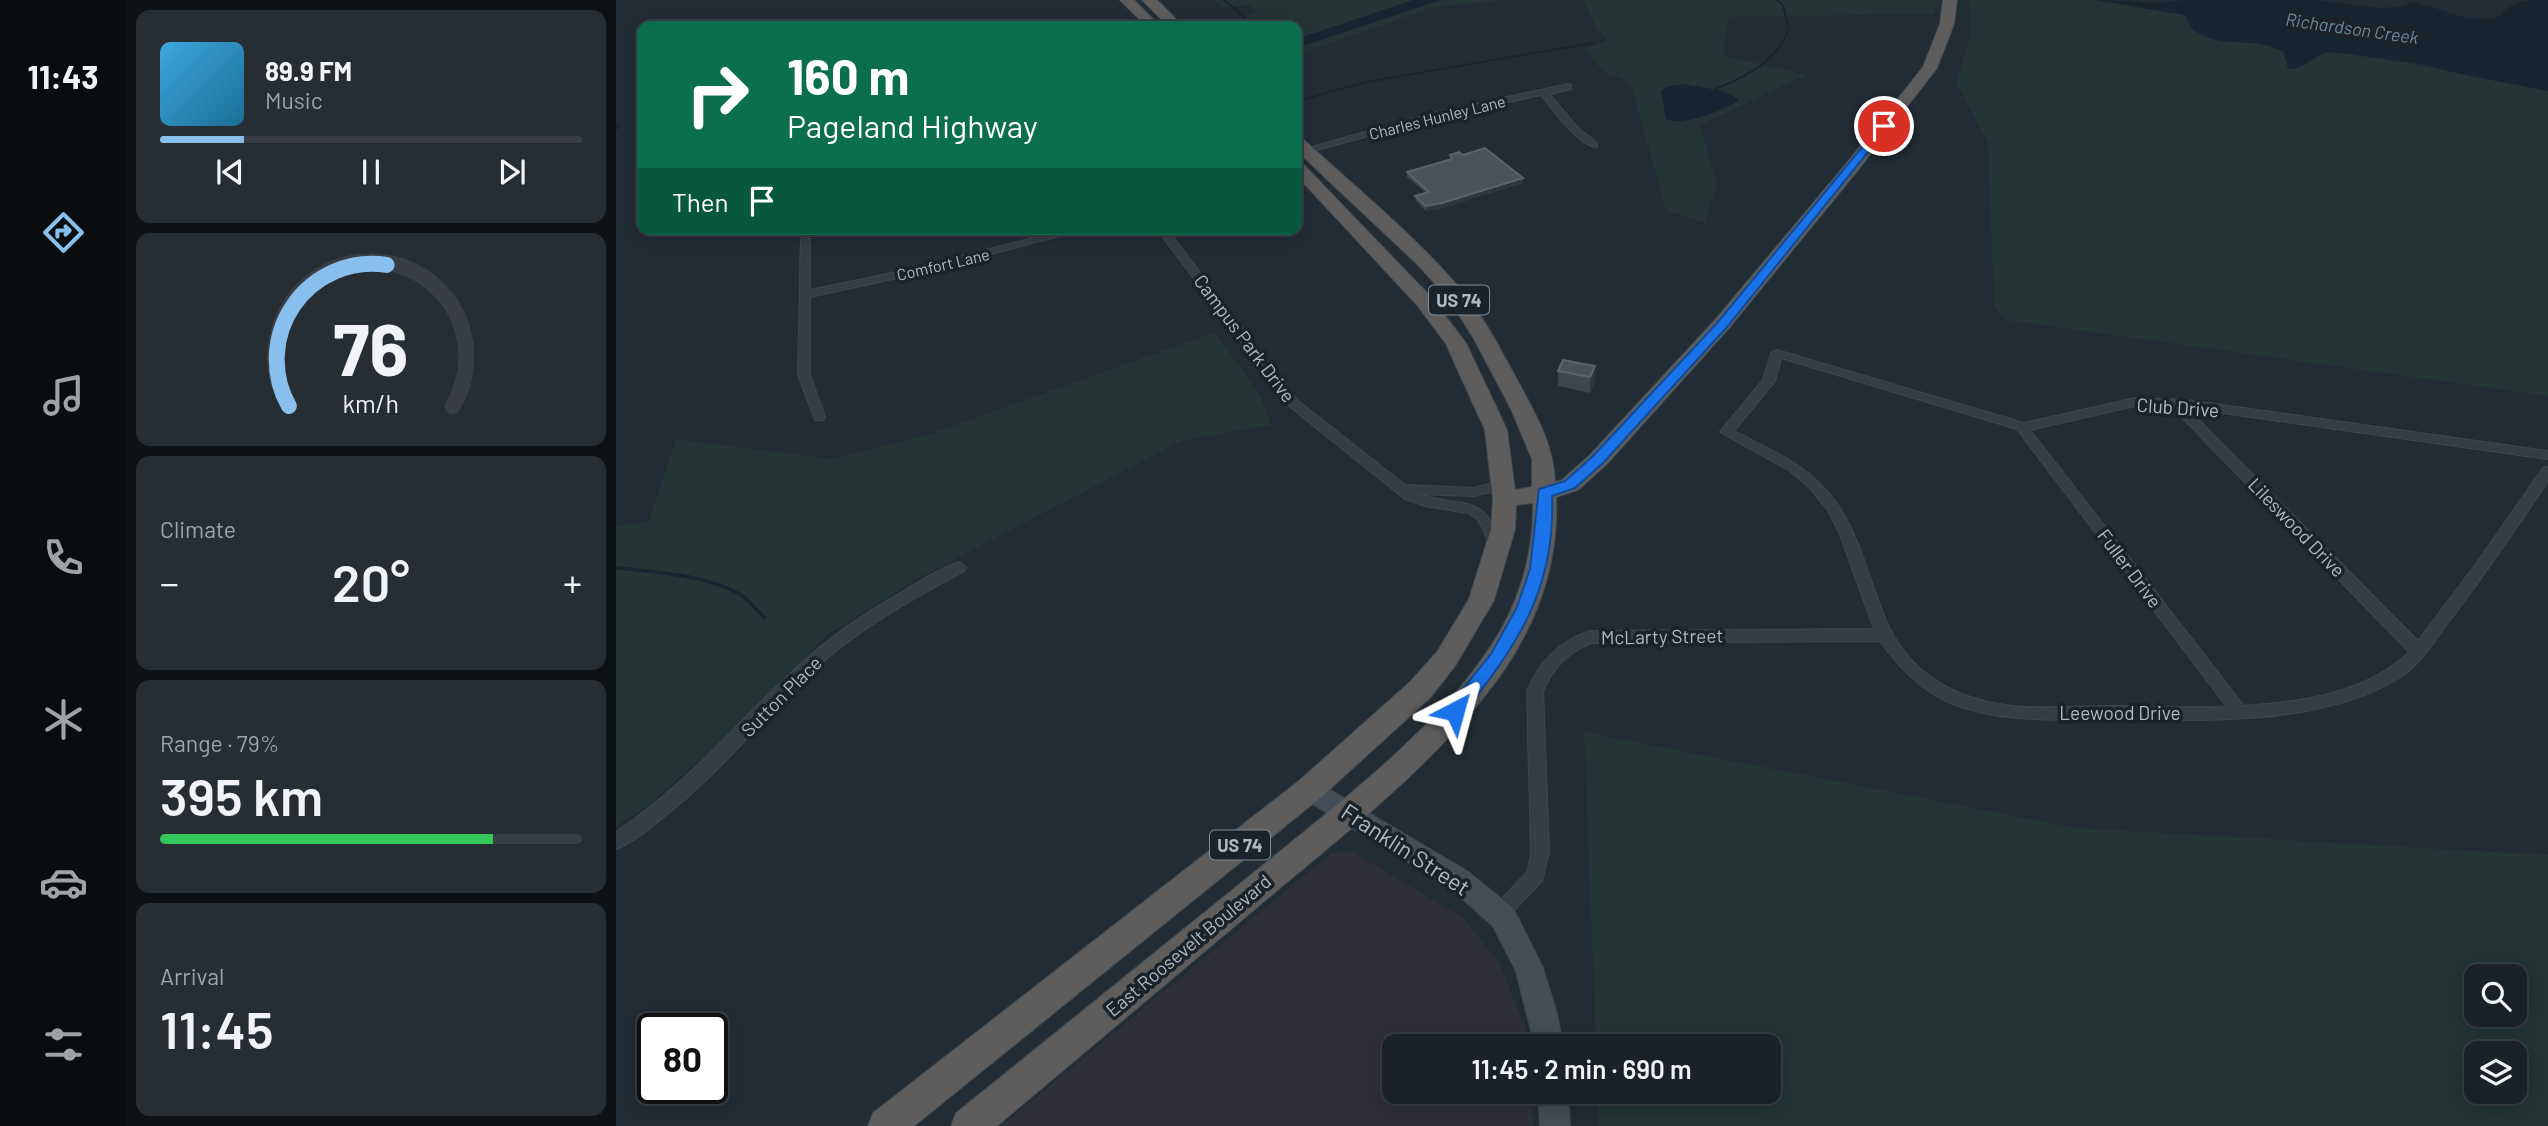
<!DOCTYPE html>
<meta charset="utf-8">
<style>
body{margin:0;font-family:Barlow,sans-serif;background:#272e33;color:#f1f3f6;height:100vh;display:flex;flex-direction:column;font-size:26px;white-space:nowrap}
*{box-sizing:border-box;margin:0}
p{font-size:23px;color:#9fa3a7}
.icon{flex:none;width:38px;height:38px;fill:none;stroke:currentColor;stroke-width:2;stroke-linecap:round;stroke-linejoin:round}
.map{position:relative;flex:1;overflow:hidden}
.drawer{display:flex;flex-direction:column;gap:10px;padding:10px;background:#0e1215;width:490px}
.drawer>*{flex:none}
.banner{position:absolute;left:21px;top:21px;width:665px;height:214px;border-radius:14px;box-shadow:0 4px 18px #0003,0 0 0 2px #383e44;background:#0b6e4f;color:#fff;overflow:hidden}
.controls{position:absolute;left:1848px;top:964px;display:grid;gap:14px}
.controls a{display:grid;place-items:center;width:63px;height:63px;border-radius:14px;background:#1a2127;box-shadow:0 4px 18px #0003,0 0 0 2px #383e44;font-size:35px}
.speed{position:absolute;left:21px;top:1013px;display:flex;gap:14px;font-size:35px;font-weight:700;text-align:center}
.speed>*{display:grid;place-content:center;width:91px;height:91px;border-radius:50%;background:#1a2127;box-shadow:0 4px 18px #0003,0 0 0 2px #383e44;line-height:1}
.speed .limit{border:4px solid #111;border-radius:10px;background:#fff;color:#111}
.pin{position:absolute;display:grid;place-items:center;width:60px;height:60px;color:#fff;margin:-30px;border:4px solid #fff;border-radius:50%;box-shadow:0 2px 7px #0007}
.me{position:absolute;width:77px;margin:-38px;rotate:39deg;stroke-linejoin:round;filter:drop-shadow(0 0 5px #0008)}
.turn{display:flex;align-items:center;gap:24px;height:147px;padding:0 35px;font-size:32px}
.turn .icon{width:91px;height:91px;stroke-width:2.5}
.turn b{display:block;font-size:49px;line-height:60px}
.then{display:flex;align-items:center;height:66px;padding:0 35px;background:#0003;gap:14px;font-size:26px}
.big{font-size:52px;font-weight:600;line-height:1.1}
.drawer .widget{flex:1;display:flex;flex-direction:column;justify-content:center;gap:10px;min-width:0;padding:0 24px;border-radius:14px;background:#272e33}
.drawer .dial{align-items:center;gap:0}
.dial svg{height:182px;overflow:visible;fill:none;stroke:#383e44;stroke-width:7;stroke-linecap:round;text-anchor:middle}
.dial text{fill:#f1f3f6;stroke:none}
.song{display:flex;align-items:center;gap:21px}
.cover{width:84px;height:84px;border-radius:10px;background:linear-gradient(135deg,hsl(200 70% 55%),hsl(200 70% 35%))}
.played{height:7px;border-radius:4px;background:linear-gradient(90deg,#89bfec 20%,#383e44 20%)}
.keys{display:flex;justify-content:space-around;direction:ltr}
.heat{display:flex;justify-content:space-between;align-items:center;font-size:38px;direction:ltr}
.charge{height:10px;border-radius:5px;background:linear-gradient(90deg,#34c759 79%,#383e44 0)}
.trip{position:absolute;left:766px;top:1034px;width:399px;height:70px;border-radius:14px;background:#1a2127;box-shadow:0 4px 18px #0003,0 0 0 2px #383e44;font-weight:600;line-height:70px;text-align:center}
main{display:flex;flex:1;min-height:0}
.tab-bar{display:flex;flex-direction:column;width:126px;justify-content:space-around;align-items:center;background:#0a0d10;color:#9fa3a7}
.tab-bar .icon{width:49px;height:49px}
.tab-bar .on{color:#89bfec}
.tab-bar b{font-size:32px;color:#f1f3f6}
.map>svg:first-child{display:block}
</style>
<main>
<nav class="tab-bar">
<b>11:43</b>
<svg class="icon on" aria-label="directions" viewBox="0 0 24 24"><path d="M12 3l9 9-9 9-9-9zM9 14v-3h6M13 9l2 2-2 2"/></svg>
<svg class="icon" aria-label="music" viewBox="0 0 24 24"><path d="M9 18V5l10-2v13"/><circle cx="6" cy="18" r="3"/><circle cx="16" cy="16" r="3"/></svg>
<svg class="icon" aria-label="phone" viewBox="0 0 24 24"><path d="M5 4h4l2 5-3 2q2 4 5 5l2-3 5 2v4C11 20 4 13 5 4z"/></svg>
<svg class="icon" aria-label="climate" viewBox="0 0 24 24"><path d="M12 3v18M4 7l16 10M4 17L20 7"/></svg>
<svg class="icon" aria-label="car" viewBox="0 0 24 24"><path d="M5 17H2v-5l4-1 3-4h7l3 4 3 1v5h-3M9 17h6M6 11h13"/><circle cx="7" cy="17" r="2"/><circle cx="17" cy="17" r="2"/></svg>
<svg class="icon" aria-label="filters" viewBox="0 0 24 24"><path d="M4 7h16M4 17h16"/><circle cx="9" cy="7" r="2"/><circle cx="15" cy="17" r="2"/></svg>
</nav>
<section class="drawer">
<div class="widget">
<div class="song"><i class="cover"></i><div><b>89.9 FM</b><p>Music</p></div></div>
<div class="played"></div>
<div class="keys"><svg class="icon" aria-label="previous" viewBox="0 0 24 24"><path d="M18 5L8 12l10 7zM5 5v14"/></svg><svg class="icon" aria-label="pause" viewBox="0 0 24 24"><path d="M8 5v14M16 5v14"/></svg><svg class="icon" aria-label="next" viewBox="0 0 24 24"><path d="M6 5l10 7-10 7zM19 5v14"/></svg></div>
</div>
<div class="widget dial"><svg viewBox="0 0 100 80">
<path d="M14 69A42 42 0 1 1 86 69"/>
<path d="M14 69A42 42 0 0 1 57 7" stroke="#89bfec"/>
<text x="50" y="56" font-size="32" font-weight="700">76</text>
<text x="50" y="72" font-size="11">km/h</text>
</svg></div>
<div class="widget"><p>Climate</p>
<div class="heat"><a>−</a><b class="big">20°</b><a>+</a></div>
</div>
<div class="widget"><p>Range · 79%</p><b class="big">395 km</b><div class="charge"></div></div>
<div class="widget"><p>Arrival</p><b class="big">11:45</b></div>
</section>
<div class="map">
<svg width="1932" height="1126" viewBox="0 0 1932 1126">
<rect width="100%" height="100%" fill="#222c34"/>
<polygon fill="#2f2f3a" points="735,851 847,918 883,963 913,1037 914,1046 779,1046 779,1092 916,1092 917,1126 385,1126 714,854"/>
<g fill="#233535" fill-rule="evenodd">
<polygon points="598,0 890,0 817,7 681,55 681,26 615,26 611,23 643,12 632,5 606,8"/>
<polygon points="967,0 1321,0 1318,14 1113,17 1107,55 1190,75 1084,125 1101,184 1089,223 1050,210 1014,82 988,72 967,50 991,40 981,29"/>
<path d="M1353 0H1480L1569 15C1572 19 1573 25 1577 29 1602 51 1640 35 1668 52L1669 61 1716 52 1759 57 1932 91V396L1389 320 1378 306 1372 143 1340 82 1354 38Z"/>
<polygon points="599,332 644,395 655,425 565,441 299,580 210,636 113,735 30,807 0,826 0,527 33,521 60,439 217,459 314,434"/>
<path d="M968 732 1461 828 1932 855V1126H983L982 1092H1153V1046H980ZM1860 976H1899V1015H1860ZM1860 1054H1899V1092H1860Z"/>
</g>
<g fill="#162530">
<polygon points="797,0 825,0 681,48 681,39"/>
<path d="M1480 0 1543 3 1570 0H1700L1762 8 1783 7 1798 2 1850 18 1872 19 1884 16C1897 0 1911 0 1932 0V91L1845 74 1806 64 1716 52C1699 52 1690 70 1672 69L1668 52C1639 35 1602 50 1577 29 1573 25 1572 19 1569 15Z"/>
<path d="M1067 84 1107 91 1123 100C1110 110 1065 127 1050 119L1045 91 1053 86Z"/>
</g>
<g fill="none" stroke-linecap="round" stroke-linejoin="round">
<g stroke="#162530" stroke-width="2">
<polyline points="608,0 639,26"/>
<path d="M1100 89C1131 76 1160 62 1173 29L1167 5 1161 0"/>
<polyline points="681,101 750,82 977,43"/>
<polyline points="0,124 4,126 0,129"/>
</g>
<path stroke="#162530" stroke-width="3.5" d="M0 568C36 571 94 576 125 595 134 601 141 611 149 618"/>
<defs>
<g id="minor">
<path d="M952 84 955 85V89L933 94 962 128 981 143V147C963 147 937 109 925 95L818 118 690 153 685 150 817 113Z"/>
<polygon points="452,229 470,229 295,275 194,297 194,375 209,417 207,420 199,420 182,375 185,237 194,239 194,290 295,269"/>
<path d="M541 229H551L681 400 789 485 858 488 887 481 892 482 894 485 892 488 858 496 802 494C849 510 865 489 887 546L885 549H875L867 528 861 519 852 513 809 506 789 499 673 406Z"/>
<path d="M1161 350 1408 423 1519 398 1570 400 1932 451V459L1571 408 1802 641 1860 564 1927 468 1932 467V481C1900 529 1867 577 1831 624 1818 642 1805 663 1786 676 1707 727 1587 720 1497 719 1441 719 1387 724 1334 703 1304 690 1283 667 1264 641L975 643C953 652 936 669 927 691L933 852 926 881 890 919 884 921 878 919 875 913 878 907 912 871 915 852 911 691C923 662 944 641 974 631L1258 629 1223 532 1211 509 1193 487 1174 471 1104 432 1147 380 1155 353ZM1165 358 1401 429 1611 707C1572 708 1533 707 1493 706 1445 706 1392 713 1346 694 1252 656 1268 573 1221 504 1196 467 1157 451 1118 431L1159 381ZM1519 406 1556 407 1793 652C1753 693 1683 702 1628 706L1414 430Z"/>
<path d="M343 562 350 567 348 571C297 599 245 627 201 667 149 715 105 772 49 816 34 828 18 842 0 849V832C72 784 126 717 190 659 219 633 252 611 286 592 304 582 323 568 343 562Z"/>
</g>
<g id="secondary">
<polygon points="694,778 851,871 897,908 927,968 941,1014 947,1046 919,1046 900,971 877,926 833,887 685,797 682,789 685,781"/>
<polygon points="922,1092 952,1092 954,1126 924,1126"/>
</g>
<g id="trunk">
<polygon points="504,0 518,0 544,26 530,26"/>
<polygon points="526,0 541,0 567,26 552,26"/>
<path d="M1327 0H1341L1338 24 1321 68 1242 170 1113 328 990 465 962 490 940 497C943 558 924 616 890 667 834 750 741 824 664 888 570 967 475 1047 381 1126H335L340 1113C441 1032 541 951 641 870 718 807 814 735 871 652 902 608 918 556 917 503L900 505 899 529 878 600 839 666 814 698 704 798 298 1126H252L257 1113 684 780 794 682 821 652 853 599 875 529 877 499 869 430 830 344 801 305 681 176V162L687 164 815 297 850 343 891 430 899 490 916 487V459L895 409 858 339 833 299 801 264 681 151V137L687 139C740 188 799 235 846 291 870 319 887 355 905 387 921 417 938 447 939 482L946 480 974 455 1099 320 1230 164 1307 67 1324 24Z"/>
</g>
</defs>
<use href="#minor" stroke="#3e474f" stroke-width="2"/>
<use href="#secondary" stroke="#3e474f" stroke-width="2"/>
<use href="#trunk" stroke="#3f4950" stroke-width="2"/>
<use href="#minor" fill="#353e45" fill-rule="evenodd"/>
<use href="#secondary" fill="#434e58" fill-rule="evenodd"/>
<use href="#trunk" fill="#5e5d5c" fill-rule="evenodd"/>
</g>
<g fill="#3a4751">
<polygon points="834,155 847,155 907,183 826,208 810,211 800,201 799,196 810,193 791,177 791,172 834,159"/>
<polygon points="979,366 979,382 974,393 942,386 942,371"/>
</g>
<g fill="#2b3740">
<polygon points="907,178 907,183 826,208 810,211 810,206"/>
<polygon points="979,366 979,382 974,393 974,377"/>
</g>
<g fill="#46535d" stroke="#57636d" stroke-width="2">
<polygon points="869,148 907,178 826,203 810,206 799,196 813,192 791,172 836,159 834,155 843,152 847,155"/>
<polygon points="947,360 979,366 974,377 942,371"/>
</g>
<path fill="#1a73e8" stroke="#114b97" stroke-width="2" d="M1265 124 1273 126 1111 327 987 463 959 488 936 496C940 589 901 646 845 716L839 718 833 716 830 711 833 706 875 654 901 607 914 569 923 489 949 481 977 456 1102 322Z"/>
<g text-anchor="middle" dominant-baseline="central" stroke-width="7" stroke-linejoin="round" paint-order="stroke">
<g font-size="16" fill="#afb9c2" stroke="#1a2329">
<text transform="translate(821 117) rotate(-14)">Charles Hunley Lane</text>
<text transform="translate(327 264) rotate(-13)">Comfort Lane</text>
</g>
<g font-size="18" font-style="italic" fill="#6b899e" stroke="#1a2329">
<text transform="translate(1736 28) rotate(8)">Richardson Creek</text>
</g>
<g fill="#1a2329" stroke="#828c94" stroke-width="2">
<rect x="813" y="285.5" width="60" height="29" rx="5"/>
<rect x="594" y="830.5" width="60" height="29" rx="5"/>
</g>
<g font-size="18" font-weight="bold" fill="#afb9c2">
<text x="843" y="300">US 74</text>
<text x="624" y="845">US 74</text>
</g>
<g font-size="19" fill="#afb9c2" stroke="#1a2329">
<text transform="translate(629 338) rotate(53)">Campus Park Drive</text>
<text transform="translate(1562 407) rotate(4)">Club Drive</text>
<text transform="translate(1681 527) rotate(46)">Lileswood Drive</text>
<text transform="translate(1514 568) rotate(53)">Fuller Drive</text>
<text transform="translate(1046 636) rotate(-1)">McLarty Street</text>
<text transform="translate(165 696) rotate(-45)">Sutton Place</text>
<text x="1504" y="712">Leewood Drive</text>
<text transform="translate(572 945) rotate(-40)">East Roosevelt Boulevard</text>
</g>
<g font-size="23" fill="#afb9c2" stroke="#1a2329">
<text transform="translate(790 849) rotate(33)">Franklin Street</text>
</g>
</g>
</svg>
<div class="controls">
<a><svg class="icon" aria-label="search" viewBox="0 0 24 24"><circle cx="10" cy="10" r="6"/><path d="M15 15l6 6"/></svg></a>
<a><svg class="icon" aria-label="layers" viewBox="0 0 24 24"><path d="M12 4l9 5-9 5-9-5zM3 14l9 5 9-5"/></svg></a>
</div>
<div class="speed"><div class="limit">80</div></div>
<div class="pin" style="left:1268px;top:126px;background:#d93025"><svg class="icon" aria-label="arrive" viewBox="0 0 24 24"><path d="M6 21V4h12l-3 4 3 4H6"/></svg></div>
<svg class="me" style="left:839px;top:711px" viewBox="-20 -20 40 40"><path d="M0-17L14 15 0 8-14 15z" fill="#1a73e8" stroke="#fff" stroke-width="4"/></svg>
<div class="trip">11:45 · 2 min · 690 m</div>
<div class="banner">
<div class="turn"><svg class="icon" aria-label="right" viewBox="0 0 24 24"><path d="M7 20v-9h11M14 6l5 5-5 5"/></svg><div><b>160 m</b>Pageland Highway</div></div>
<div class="then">Then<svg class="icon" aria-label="arrive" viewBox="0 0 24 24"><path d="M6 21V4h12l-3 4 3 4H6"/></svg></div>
</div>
</div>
</main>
